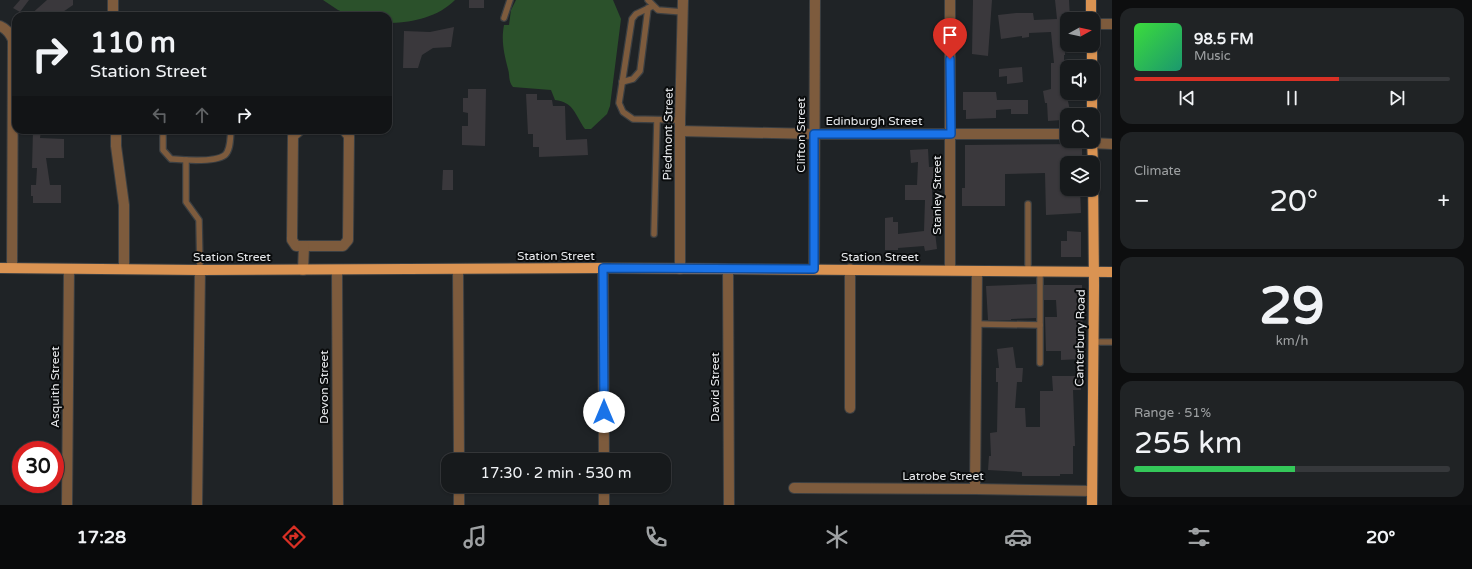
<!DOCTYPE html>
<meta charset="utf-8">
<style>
body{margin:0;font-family:"Varela Round",sans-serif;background:#202325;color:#f1f3f6;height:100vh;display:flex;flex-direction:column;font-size:15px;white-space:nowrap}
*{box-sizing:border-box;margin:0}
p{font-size:13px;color:#9ea1a3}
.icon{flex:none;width:22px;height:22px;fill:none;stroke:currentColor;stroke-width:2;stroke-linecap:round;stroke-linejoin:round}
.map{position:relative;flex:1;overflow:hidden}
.sheet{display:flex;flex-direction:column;gap:8px;padding:8px;background:#0d0e0f;width:360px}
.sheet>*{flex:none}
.guide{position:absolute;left:12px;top:12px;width:380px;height:122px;border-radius:12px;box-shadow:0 1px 3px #0004,0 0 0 1px #36383b;background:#171a1c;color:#f1f3f6;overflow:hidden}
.needle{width:26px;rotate:82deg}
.controls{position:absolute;left:1060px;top:12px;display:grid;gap:8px}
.controls a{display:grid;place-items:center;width:40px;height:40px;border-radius:8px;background:#171a1c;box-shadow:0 1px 3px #0004,0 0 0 1px #36383b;font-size:20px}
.speed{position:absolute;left:12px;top:441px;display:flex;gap:8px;font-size:20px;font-weight:700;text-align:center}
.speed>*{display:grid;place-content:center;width:52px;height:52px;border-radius:50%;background:#171a1c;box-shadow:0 1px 3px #0004,0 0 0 1px #36383b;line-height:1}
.speed .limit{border:6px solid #d22;background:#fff;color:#111}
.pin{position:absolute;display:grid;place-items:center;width:34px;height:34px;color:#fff;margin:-41px -17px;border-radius:50% 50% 50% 0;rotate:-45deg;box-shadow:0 0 4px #0007}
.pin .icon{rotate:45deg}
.me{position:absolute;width:44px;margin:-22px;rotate:0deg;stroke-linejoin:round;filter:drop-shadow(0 0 3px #0008)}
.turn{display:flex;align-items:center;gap:14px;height:84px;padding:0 12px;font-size:18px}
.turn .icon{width:52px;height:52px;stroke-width:2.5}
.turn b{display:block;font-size:28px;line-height:34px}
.lanes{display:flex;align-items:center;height:38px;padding:0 12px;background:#0003;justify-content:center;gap:20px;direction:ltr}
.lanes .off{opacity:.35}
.big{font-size:30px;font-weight:600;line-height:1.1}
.sheet .tile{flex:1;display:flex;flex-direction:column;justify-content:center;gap:6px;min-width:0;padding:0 14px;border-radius:12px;background:#202325}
.sheet .dial{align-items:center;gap:0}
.dial b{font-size:52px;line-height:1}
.song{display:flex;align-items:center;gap:12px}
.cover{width:48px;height:48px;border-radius:6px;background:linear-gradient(135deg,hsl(120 70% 55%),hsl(160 70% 35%))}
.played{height:4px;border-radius:2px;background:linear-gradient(90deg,#d93025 65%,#36383b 65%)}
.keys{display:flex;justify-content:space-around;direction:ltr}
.heat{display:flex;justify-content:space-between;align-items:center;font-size:22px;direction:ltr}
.charge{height:6px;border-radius:3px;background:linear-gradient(90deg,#34c759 51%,#36383b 0)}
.trip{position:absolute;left:441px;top:453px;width:230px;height:40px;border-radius:12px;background:#171a1c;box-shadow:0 1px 3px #0004,0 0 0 1px #36383b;font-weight:600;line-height:40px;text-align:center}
.tab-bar{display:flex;height:64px;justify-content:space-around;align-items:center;background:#090a0b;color:#9ea1a3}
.tab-bar .icon{width:28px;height:28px}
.tab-bar .on{color:#d93025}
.tab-bar b{font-size:18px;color:#f1f3f6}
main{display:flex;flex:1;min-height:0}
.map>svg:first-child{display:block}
</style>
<main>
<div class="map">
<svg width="1112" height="505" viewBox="0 0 1112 505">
<rect width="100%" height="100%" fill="#1f2326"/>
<g fill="#2b512b">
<path d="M323 0H455C438 17 414 22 391 23H388V16H352L338 10Z"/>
<path d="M516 0H613L621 19 610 106 607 114 591 129H585C575 115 574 102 555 100L551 90 513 87C508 81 510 75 508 69 504 53 501 41 504 25H509L511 10Z"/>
</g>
<g fill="#3a383c">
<polygon points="20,0 29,0 20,12 13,8"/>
<polygon points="47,0 73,0 73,5 57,16 29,16"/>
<rect x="469" y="0" width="15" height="8"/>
<polygon points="973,0 992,0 988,56 972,54"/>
<polygon points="1055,0 1069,0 1070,19 1067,19 1067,50 1065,50 1065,55 1064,55 1064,74 1067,74 1067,83 1064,83 1071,115 1062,117 1062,120 1048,121 1047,103 1045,103 1043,91 1051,89 1051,63 1054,63 1051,32 1029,33 1029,37 1022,38 1022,36 1001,39 998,15 1016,13 1033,13 1034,20 1057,19"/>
<polygon points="454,27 451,47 433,48 422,55 418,68 403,68 404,31 430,32"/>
<polygon points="1022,67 1023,82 1007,84 1007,76 999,77 999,69"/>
<polygon points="468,89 486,89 485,146 462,145 462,126 468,126 468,113 463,112 463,98 468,98"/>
<polygon points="963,92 996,92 997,100 1028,100 1028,114 1011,114 1011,109 996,110 996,118 966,119 966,110 963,110"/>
<polygon points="526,94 537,94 537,100 552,100 553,106 565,106 566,140 587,139 588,155 539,157 539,147 533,147 533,134 528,134"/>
<polygon points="33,130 41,130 40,138 64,139 64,158 46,158 50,185 61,185 61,203 33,203 33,196 31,196 31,185 36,185 37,168 32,168"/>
<polygon points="1082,144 1082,163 1067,163 1067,189 1080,189 1081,213 1046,215 1045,173 1005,174 1005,206 962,206 962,188 965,188 965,145"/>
<polygon points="928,149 929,167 934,167 934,180 932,180 932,205 936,205 935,232 937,249 925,251 924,246 898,248 898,250 885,250 885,218 893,217 893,222 898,222 898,234 924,231 925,200 905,200 905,185 917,185 918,162 911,163 910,150"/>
<polygon points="443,170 453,170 453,190 442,190"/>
<polygon points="1067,231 1081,232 1081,257 1061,257 1061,241 1067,241"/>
<polygon points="1036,284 1036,318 1011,319 1011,320 988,320 986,286"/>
<polygon points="1044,285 1082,285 1083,350 1081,350 1081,359 1061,360 1061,351 1046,351 1045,317 1057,317 1056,300 1044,300"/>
<polygon points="1013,347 1016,368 1023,368 1022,382 1017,382 1015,408 1025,408 1026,427 1040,427 1040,391 1053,391 1052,376 1080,376 1081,390 1073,390 1075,446 1073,446 1073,474 1060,474 1060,476 1022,476 1022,472 988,470 989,456 991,456 990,433 997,432 998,382 996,382 996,368 999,368 997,349"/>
</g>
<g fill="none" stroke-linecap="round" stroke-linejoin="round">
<defs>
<g id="lane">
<polyline points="648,0 658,10 683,12"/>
<polyline points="653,6 636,14 632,19 619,103 623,112 633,119 680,120"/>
<polyline points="504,18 510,0"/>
<polyline points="622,82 633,79 640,71 648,8"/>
<path d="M163 130V150L171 159C183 160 215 163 225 155 231 149 230 138 231 130"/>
<polyline points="186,160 186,202 199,220 200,270"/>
<polyline points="1028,204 1028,271"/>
<polyline points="654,234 657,120"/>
<polyline points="1040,271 1040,363"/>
<polyline points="977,324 1040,325"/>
<polyline points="1093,342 1112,342"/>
</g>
<g id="street">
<polyline points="113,0 113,16"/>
<polyline points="1093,24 1112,24"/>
<path d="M0 26C7 29 10 33 13 40L12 268"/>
<polyline points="116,130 116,146 124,205 124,269"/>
<polyline points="300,130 293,136 292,240 296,246 343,246 348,240 349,136 344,130"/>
<polyline points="680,131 814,134 1067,134"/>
<polyline points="1092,143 1112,144"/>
<polyline points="603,268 604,460"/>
<polyline points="458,269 459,460"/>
<polyline points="680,269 680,120 683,0"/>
<polyline points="728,269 729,505"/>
<polyline points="814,269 815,0"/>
<polyline points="303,270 304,246"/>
<polyline points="337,270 338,505"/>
<polyline points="950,270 950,0"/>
<polyline points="850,408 850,269"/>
<polyline points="459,486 459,505"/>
<polyline points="604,486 604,505"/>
<polyline points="794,488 975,489 1092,491"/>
<polyline points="975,489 977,271"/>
<polyline points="67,505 69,269"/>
<polyline points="197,505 200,270"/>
</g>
<g id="primary">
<polyline points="1091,19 1091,0"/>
<polyline points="1092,45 1092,67"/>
<polyline points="1092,93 1092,115"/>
<polyline points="1092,141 1093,163"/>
<polyline points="0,268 200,270 603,268 1112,272"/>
<polyline points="1092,505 1094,285 1093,172"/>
</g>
</defs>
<use href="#lane" stroke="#3b3f42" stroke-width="8"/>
<use href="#street" stroke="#3b3f42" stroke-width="12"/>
<use href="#primary" stroke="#3b3f42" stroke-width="12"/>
<use href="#lane" stroke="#7d5b3d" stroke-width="5.5"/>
<use href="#street" stroke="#7d5b3d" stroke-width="10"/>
<use href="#primary" stroke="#da9352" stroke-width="10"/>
</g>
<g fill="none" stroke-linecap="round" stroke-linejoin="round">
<defs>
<polyline id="route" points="604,412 603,268 814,269 814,134 951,134 950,59"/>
</defs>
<use href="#route" stroke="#114b97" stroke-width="10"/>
<use href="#route" stroke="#1a73e8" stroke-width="7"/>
</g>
<g text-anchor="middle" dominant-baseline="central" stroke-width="4" stroke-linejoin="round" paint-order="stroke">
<g font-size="12" fill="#e7e9ec" stroke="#0a0c0d">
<text x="874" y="121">Edinburgh Street</text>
<text transform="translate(668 134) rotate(-89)">Piedmont Street</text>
<text transform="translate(801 135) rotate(-90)">Clifton Street</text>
<text transform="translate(937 195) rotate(-90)">Stanley Street</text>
<text x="556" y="256">Station Street</text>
<text x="232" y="257">Station Street</text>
<text x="880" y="257">Station Street</text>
<text transform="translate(1080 338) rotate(-89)">Canterbury Road</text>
<text transform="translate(55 387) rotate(-90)">Asquith Street</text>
<text transform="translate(324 387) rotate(-90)">Devon Street</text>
<text transform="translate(715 387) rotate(-90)">David Street</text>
<text x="943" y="476">Latrobe Street</text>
</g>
</g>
</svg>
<div class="controls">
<a><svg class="needle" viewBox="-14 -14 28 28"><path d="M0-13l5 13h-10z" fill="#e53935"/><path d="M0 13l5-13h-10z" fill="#9ea1a3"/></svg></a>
<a><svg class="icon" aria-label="sound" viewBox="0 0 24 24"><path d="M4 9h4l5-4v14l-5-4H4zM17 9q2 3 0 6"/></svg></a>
<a><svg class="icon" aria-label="search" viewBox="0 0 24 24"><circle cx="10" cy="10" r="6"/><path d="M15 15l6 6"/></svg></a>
<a><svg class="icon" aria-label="layers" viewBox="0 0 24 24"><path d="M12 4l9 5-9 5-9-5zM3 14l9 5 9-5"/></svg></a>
</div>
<div class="speed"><div class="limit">30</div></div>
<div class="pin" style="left:950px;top:59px;background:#d93025"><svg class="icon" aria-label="arrive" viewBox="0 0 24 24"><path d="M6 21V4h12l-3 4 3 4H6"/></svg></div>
<svg class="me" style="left:604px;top:412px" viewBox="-20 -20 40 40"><circle r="19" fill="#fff"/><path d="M0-13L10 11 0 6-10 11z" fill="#1a73e8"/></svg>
<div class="trip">17:30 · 2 min · 530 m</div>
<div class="guide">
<div class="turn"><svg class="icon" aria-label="right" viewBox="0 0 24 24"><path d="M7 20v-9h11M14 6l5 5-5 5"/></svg><div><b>110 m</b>Station Street</div></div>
<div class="lanes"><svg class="icon off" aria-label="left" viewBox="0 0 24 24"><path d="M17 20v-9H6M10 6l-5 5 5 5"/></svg><svg class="icon off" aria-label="ahead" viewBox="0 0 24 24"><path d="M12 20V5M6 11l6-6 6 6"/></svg><svg class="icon" aria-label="right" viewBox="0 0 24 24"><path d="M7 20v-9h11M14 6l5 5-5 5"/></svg></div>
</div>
</div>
<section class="sheet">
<div class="tile">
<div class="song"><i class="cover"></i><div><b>98.5 FM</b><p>Music</p></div></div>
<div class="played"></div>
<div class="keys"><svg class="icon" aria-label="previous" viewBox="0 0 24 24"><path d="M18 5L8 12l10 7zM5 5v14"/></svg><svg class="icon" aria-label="pause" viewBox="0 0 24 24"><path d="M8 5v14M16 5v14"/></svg><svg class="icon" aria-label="next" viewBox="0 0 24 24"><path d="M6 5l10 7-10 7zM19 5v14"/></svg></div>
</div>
<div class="tile"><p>Climate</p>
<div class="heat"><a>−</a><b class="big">20°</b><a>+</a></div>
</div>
<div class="tile dial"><b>29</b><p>km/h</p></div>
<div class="tile"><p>Range · 51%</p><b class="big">255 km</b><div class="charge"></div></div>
</section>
</main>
<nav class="tab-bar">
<b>17:28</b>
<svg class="icon on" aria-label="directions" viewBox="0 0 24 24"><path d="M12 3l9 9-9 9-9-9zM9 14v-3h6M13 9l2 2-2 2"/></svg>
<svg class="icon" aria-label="music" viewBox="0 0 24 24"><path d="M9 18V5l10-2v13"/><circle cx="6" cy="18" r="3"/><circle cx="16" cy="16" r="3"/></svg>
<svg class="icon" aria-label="phone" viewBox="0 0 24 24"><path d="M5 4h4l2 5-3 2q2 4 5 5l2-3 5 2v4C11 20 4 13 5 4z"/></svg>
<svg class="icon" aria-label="climate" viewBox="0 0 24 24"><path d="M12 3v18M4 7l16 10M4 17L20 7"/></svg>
<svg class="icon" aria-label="car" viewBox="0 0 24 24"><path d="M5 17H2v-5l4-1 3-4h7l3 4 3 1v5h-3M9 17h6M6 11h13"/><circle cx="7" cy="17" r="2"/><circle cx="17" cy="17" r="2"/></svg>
<svg class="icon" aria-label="filters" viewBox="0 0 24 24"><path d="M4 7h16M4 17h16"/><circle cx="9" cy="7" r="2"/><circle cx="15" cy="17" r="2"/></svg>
<b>20°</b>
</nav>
